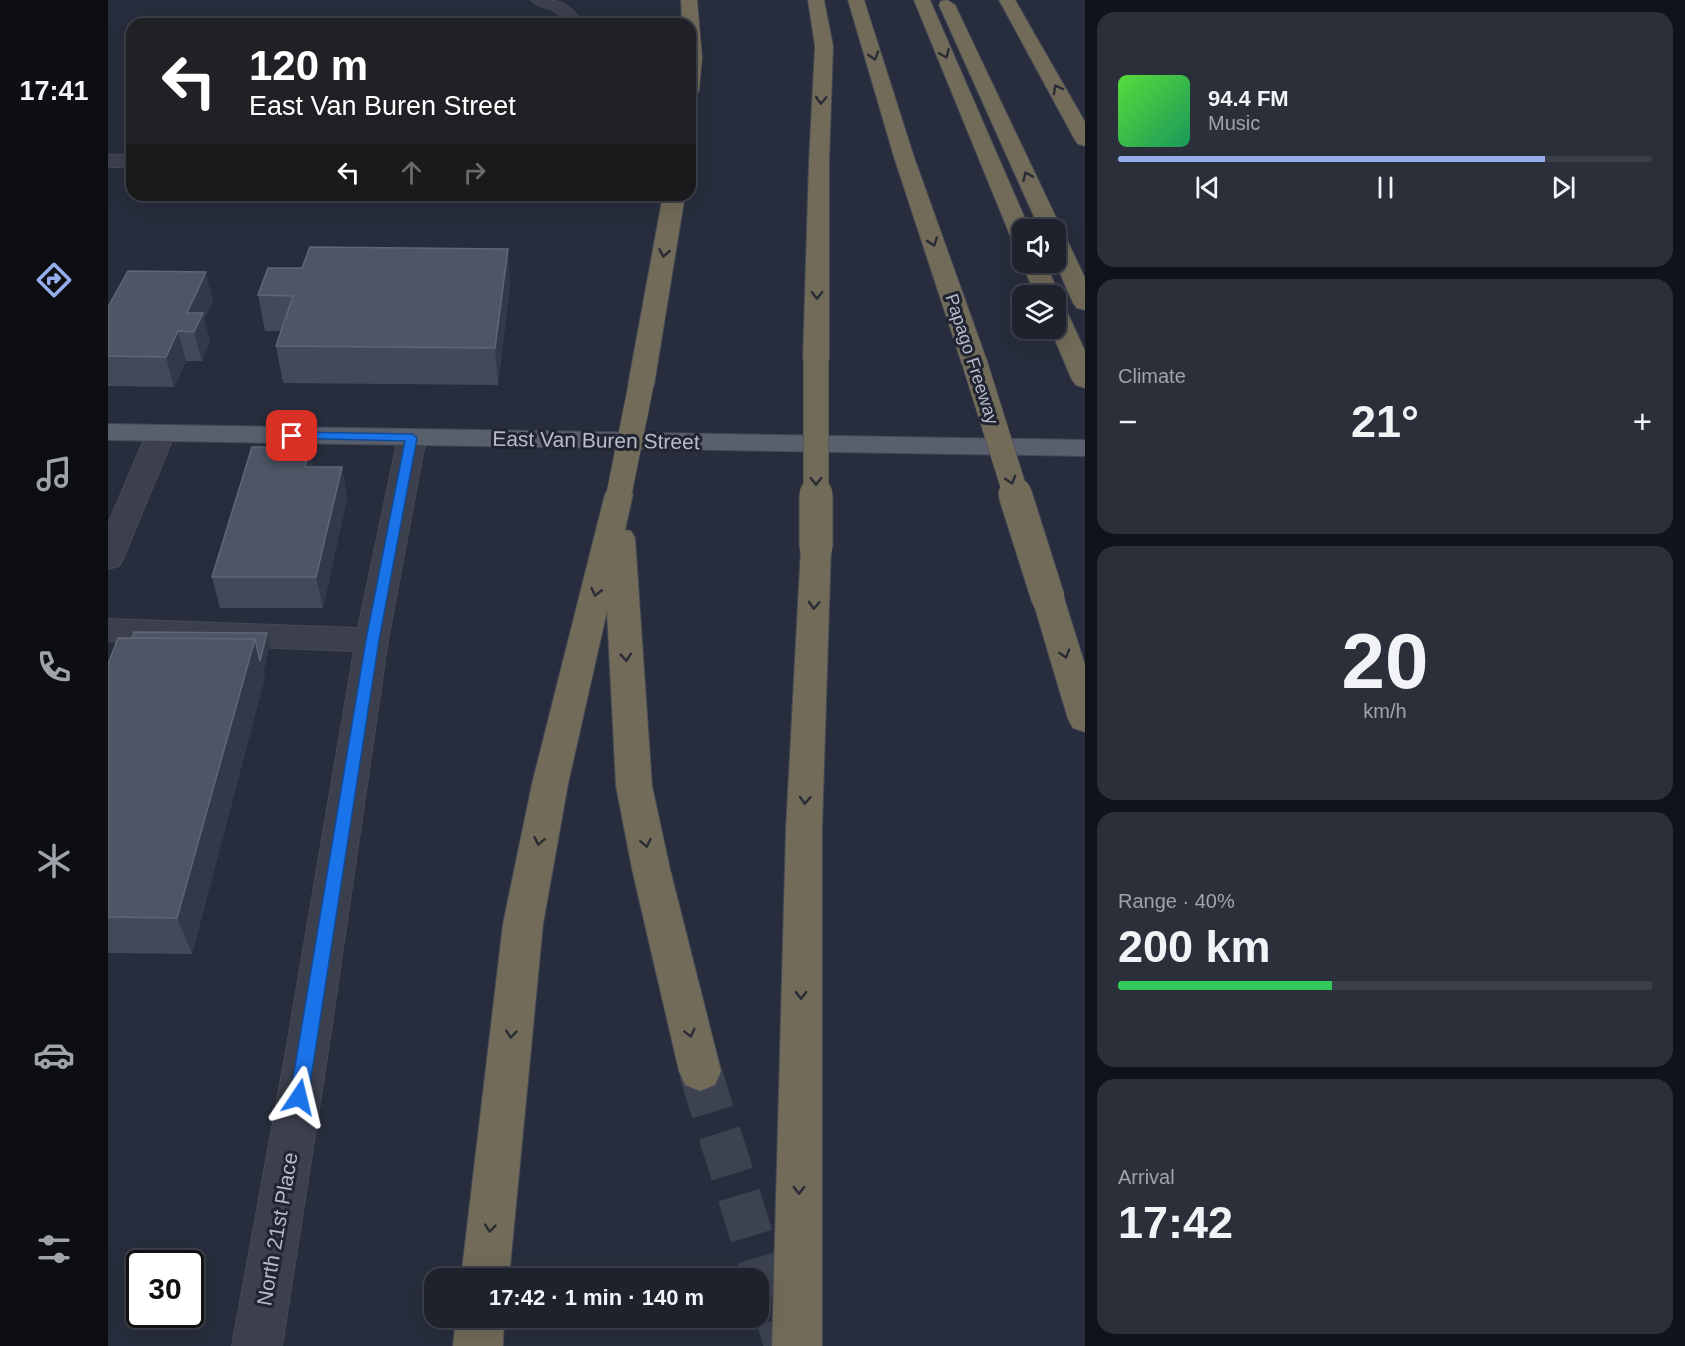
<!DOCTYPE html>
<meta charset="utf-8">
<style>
body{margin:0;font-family:Arial,sans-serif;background:#2a2f39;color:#f1f3f6;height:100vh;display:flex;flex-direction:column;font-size:22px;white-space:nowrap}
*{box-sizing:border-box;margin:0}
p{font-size:20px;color:#a0a4aa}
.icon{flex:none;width:33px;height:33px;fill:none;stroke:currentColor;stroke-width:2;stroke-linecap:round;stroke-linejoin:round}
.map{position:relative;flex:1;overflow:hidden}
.side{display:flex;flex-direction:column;gap:12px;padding:12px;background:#101319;width:600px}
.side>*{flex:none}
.banner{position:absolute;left:18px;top:18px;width:570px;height:183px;border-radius:18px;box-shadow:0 6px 24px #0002,0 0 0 2px #3b3f49;background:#202124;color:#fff;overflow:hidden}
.controls{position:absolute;left:904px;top:219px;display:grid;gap:12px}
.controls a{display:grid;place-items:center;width:54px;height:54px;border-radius:12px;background:#1d222d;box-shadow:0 6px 24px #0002,0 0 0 2px #3b3f49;font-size:30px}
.speed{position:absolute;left:18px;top:1250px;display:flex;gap:12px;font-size:30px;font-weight:700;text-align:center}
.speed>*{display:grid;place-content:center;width:78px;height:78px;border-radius:50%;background:#1d222d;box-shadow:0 6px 24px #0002,0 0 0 2px #3b3f49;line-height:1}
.speed .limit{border:3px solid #111;border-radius:9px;background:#fff;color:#111}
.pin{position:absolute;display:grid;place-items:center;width:51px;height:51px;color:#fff;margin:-26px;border-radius:12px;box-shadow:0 3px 9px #0006}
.me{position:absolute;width:66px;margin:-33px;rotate:10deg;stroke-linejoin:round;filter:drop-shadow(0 0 4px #0008)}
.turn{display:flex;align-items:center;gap:21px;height:126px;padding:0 24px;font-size:27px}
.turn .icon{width:78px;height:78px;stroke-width:2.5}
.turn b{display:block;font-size:42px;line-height:51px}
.lanes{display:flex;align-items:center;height:57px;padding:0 24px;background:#0003;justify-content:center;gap:30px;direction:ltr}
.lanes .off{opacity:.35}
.big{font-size:45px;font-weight:800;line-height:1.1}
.side .tile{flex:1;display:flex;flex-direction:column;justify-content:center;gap:9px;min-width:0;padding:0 21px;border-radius:18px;background:#2a2f39}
.side .dial{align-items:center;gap:0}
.dial b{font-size:78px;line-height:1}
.song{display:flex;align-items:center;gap:18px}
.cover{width:72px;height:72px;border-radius:9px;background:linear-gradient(135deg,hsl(110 70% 55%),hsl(150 70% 35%))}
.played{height:6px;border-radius:3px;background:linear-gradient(90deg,#96aded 80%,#3b3f49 80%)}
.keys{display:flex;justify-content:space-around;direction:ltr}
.heat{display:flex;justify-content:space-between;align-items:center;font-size:33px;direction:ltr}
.charge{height:9px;border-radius:4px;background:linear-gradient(90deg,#34c759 40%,#3b3f49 0)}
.trip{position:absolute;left:316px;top:1268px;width:345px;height:60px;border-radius:18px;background:#1d222d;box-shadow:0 6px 24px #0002,0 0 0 2px #3b3f49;font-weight:800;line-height:60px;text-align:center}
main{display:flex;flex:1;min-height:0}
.dock{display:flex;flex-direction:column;width:108px;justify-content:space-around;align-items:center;background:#0c0e12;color:#a0a4aa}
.dock .icon{width:42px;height:42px}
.dock .on{color:#96aded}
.dock b{font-size:27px;color:#f1f3f6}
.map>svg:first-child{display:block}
</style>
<main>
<nav class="dock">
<b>17:41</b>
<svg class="icon on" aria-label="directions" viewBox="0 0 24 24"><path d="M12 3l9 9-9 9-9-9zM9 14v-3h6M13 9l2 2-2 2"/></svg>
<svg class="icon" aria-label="music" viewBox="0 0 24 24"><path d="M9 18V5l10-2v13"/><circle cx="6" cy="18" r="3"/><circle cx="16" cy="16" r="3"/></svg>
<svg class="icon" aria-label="phone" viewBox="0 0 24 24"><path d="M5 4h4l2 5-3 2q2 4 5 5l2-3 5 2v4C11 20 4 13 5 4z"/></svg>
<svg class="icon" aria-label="climate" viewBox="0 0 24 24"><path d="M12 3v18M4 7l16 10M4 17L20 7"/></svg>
<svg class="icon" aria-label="car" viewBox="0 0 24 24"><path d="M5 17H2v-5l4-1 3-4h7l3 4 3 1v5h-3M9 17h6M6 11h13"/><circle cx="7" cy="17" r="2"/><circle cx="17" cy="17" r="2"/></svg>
<svg class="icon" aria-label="filters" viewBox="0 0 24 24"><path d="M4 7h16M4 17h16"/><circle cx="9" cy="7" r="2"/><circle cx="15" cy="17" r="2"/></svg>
</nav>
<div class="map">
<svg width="977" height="1346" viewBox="0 0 977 1346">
<rect width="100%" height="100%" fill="#272d3c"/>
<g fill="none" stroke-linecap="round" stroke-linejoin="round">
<polyline stroke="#3d4251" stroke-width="43" stroke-dasharray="43 22" stroke-linecap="butt" points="592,1071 678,1346"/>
<defs>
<g id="minor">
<path d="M423 0C451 0 460 0 475 24H457C446 2 434 12 423 0Z"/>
<rect x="0" y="155" width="24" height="12"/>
<polygon points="53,425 63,427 67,433 15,559 11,566 0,569 0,524 39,433 43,427"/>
<polygon points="304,430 314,432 318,438 280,640 220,1051 174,1346 124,1346 178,1051 246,651 0,641 0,619 250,628 290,438 294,432"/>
</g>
<polygon id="major" points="0,424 977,440 977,456 0,440"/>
<g id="highway">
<polygon points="573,0 589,0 594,58 591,90 589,94 582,96 582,24 574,24"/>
<polygon points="700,0 716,0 725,46 721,162 721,359 717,364 708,367 699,364 695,359 701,162 707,46"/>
<polygon points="740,0 756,0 806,157 880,364 876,369 867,372 858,369 854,364 786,157"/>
<polygon points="806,0 822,0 922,230 915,230 915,247 907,245 904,240"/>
<polygon points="839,0 847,5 954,230 951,234 956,235 959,240 977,278 977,310 969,308 965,303 947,262 948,230 932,230 831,5 833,1"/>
<polygon points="891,0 907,0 977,122 977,146 970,144 967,140"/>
<polygon points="555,195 577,195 546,385 542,391 533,393 524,391 520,385"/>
<polygon points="915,260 915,262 937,262 952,296 948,301 948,296 928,296 913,262"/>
<polygon points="948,307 957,309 960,314 977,351 977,388 968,385 964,380 942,328 948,328"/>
<polygon points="511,485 521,488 525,494 517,530 523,531 527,538 544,786 562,869 613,1071 607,1085 592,1091 577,1085 571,1071 524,869 508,786 499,611 460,784 435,924 401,1278 353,1278 395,924 424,784 497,494 501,488"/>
<polygon points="708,537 719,540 723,547 714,829 714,1346 664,1346 678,829 693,547 697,540"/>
<polygon points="940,587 951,591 956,598 977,665 977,732 965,728 960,719 924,598 929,591"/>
<polygon points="348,1317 396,1317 395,1346 345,1346"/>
</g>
</defs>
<use href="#minor" stroke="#444955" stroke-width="2"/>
<use href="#major" stroke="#444955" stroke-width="2"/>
<use href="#highway" stroke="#434854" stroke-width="2"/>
<use href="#minor" fill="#3b404c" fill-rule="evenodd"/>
<use href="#major" fill="#595f6c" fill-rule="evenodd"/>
<use href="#highway" fill="#726b59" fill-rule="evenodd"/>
<defs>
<g id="highway-bridge-far1">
<polyline points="708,359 708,495"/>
<polyline points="867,364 908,495"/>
<polyline points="511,494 533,385"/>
</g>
<g id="highway-bridge">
<polyline points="708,494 708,547"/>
<polyline points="907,494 940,598"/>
</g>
</defs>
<use href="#highway-bridge-far1" stroke="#434854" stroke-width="26" stroke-linecap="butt"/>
<use href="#highway-bridge" stroke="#434854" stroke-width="35" stroke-linecap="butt"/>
<use href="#highway-bridge-far1" stroke="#726b59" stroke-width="25"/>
<use href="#highway-bridge" stroke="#726b59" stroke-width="33"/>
</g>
<g fill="#424a5a">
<polygon points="402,284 390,385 175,383 168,346 173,331 157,331 150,295"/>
<polygon points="105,301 96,319 102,342 94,361 78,361 66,387 0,386 0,307"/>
<polygon points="202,447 205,467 234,467 239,498 215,608 112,608 104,577"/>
<polygon points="162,645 155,672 157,677 84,954 0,953 0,664"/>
</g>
<g fill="#323949">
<polygon points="400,249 402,284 390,385 387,348"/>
<polygon points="98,272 105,301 96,319 102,342 94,361 86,332 79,313"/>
<polygon points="70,331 78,361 66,387 58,357"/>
<polygon points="202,447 208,477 197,467"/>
<polygon points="234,467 239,498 215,608 208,577"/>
<polygon points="159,633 162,645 155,672 157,677 84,954 69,918 147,639"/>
</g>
<g fill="#4e5666" stroke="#5f6675" stroke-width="1.5">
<polygon points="202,247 400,249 387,348 168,346 185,296 150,295 160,268 194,268"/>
<polygon points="20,271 98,272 79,313 95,313 86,332 70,331 58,357 0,356 0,307"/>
<polygon points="144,447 202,447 197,467 234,467 208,577 104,577"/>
<polygon points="26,632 159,633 152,661 147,639 24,638"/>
<polygon points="10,638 147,639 69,918 0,917 0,664"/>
</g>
<defs><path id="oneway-chevron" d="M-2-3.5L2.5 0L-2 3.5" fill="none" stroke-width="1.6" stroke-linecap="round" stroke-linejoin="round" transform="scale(1.5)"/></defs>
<g stroke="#282c35">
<use href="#oneway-chevron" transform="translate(837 54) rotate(67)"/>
<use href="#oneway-chevron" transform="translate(766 56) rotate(73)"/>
<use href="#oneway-chevron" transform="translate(949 89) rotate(-119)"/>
<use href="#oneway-chevron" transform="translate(713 100) rotate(93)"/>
<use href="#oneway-chevron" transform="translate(919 176) rotate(-114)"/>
<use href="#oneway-chevron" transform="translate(825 242) rotate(71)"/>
<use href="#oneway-chevron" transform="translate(556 253) rotate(100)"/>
<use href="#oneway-chevron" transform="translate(709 295) rotate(91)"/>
<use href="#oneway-chevron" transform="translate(903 480) rotate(73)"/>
<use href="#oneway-chevron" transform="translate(708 481) rotate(90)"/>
<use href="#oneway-chevron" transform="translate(488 592) rotate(103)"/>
<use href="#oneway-chevron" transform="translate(706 605) rotate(93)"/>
<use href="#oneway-chevron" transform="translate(957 654) rotate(73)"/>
<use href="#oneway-chevron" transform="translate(518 657) rotate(86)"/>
<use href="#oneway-chevron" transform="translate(697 800) rotate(93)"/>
<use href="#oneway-chevron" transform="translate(431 841) rotate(101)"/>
<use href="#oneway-chevron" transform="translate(538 843) rotate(79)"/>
<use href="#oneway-chevron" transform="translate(693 995) rotate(91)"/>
<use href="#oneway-chevron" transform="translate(582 1033) rotate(76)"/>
<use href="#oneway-chevron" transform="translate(403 1034) rotate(96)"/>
<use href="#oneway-chevron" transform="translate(691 1190) rotate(91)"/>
<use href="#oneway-chevron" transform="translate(382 1228) rotate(96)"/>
</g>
<polygon fill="#1a73e8" stroke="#114b97" stroke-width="1.5" points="184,432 304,434 309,438 271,640 200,1097 198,1103 191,1105 185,1103 182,1097 258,640 297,441 180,438 178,436"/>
<g text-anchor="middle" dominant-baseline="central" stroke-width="6" stroke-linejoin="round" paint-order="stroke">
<g font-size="18" fill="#b7bbc7" stroke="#202531">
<text transform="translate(864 359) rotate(72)">Papago Freeway</text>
</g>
<g font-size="21" fill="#b7bbc7" stroke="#202531">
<text transform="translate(488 440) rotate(1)">East Van Buren Street</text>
<text transform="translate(169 1229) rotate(-80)">North 21st Place</text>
</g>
</g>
</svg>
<div class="controls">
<a><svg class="icon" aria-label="sound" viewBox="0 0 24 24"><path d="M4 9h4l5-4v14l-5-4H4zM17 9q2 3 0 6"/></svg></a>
<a><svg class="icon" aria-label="layers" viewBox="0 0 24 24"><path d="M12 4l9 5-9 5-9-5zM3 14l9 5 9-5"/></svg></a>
</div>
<div class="speed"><div class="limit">30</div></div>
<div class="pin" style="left:184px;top:436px;background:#d93025"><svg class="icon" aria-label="arrive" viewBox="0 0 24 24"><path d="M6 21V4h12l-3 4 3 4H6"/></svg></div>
<svg class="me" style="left:191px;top:1097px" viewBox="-20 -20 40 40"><path d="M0-17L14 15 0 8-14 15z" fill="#1a73e8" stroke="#fff" stroke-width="4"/></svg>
<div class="trip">17:42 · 1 min · 140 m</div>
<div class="banner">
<div class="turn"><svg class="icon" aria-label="left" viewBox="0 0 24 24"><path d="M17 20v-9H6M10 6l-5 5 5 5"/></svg><div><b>120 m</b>East Van Buren Street</div></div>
<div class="lanes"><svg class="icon" aria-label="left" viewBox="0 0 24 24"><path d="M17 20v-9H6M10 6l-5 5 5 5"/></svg><svg class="icon off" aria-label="ahead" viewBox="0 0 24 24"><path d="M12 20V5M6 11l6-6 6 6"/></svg><svg class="icon off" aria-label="right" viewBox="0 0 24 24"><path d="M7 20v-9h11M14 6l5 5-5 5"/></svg></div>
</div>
</div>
<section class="side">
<div class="tile">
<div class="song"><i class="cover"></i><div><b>94.4 FM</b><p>Music</p></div></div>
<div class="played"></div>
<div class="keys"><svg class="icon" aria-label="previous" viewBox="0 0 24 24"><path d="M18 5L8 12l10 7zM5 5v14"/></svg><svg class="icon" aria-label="pause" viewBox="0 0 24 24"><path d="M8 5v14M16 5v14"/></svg><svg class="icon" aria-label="next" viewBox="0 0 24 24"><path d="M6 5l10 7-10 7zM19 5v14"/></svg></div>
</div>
<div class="tile"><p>Climate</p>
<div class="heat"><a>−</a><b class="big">21°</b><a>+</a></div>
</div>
<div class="tile dial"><b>20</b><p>km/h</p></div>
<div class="tile"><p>Range · 40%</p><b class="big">200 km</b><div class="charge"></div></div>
<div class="tile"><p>Arrival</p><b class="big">17:42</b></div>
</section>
</main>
